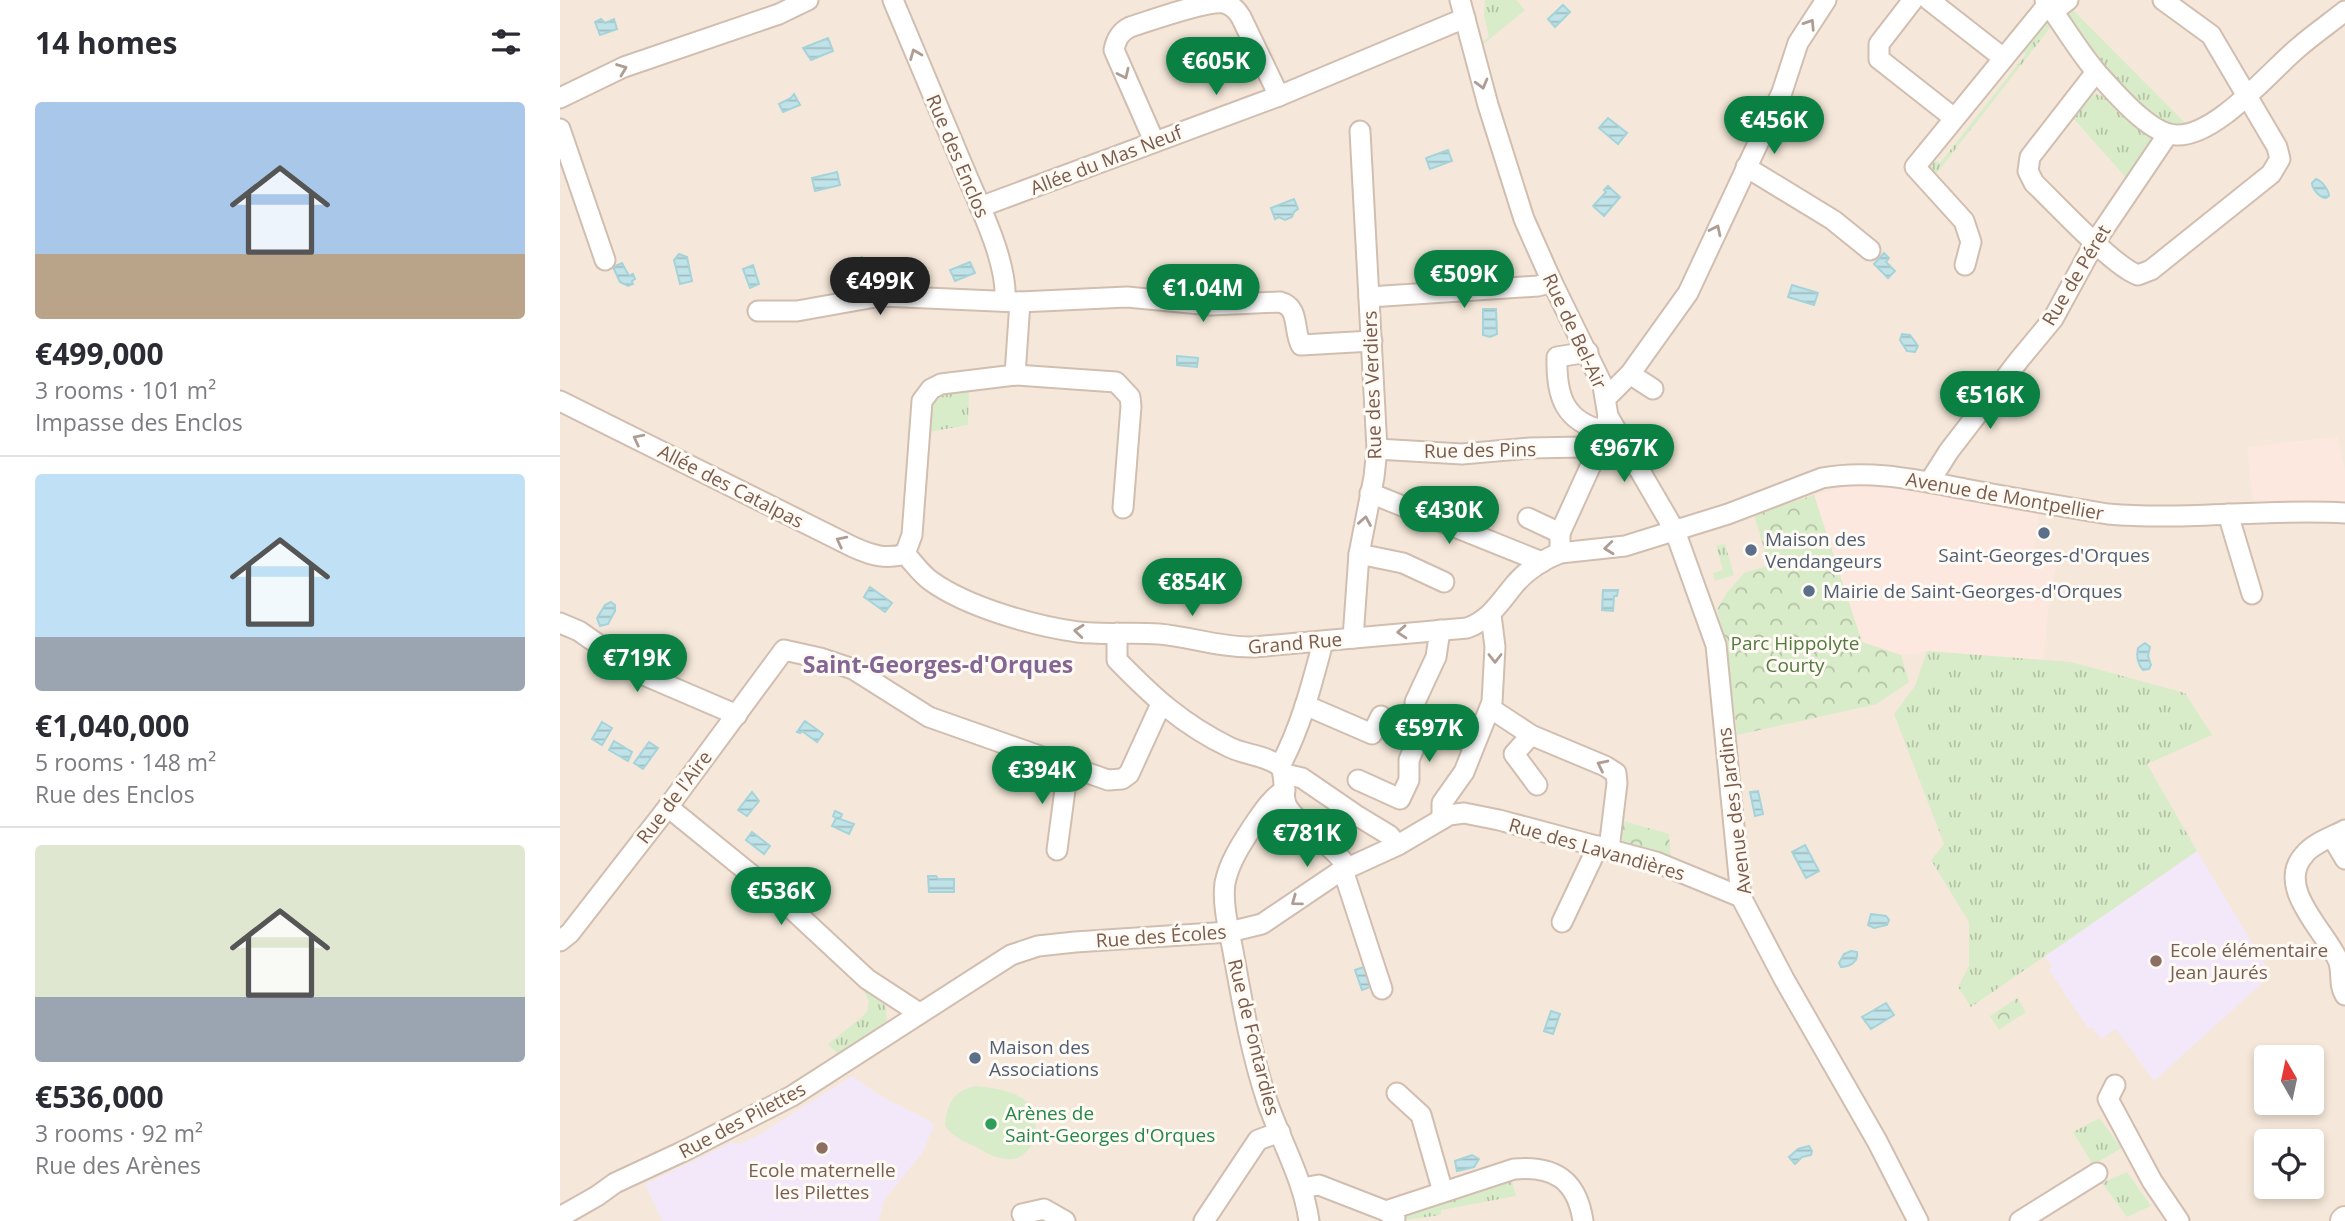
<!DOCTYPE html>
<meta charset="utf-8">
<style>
body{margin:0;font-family:"Open Sans",sans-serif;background:#f2f2f3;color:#2b2b33;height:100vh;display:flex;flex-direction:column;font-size:26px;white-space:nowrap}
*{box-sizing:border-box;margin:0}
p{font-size:23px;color:#7c7c81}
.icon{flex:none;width:38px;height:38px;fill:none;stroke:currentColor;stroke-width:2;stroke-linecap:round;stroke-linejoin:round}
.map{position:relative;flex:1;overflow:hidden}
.drawer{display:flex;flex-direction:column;background:#fff;width:560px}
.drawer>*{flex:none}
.needle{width:46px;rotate:351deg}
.buttons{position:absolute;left:1694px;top:1045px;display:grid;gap:14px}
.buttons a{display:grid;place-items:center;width:70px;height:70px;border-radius:7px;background:#fff;box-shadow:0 4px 10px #0003;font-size:35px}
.price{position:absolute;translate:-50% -60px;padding:0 16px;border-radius:24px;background:#0b8043;color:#fff;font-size:23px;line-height:46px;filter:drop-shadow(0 2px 4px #0008)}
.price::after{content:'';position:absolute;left:50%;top:42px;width:21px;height:16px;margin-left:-10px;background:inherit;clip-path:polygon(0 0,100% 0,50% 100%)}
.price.current{background:#222;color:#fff}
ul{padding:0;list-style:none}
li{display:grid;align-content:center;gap:14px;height:371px;padding:0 35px}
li+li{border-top:2px solid #e1e1e2}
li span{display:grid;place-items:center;height:217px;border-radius:7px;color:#555}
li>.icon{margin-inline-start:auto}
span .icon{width:126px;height:126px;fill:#fffc;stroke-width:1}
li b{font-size:30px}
h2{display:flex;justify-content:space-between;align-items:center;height:84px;padding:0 35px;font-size:30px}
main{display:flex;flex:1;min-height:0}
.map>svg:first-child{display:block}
.residential{fill:#f5e8da;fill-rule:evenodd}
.commercial{fill:#fde8e0}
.education{fill:#f3e8fa}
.grass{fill:url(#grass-tufts)}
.park{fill:url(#park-crowns)}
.pitch{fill:#d8ecc9}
.water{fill:url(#water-rules);stroke:#a5d3da;stroke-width:2}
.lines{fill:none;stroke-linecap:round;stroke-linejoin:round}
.street-casing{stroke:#d1beb0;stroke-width:23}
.secondary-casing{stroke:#d6c0b0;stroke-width:30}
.street{stroke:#fff;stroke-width:19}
.secondary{stroke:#fff;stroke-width:26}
.oneway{stroke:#af9d94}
.service-dot{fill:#5c6f8a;stroke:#fffaf3;stroke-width:2.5}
.education-dot{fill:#8d6e63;stroke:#fffaf3;stroke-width:2.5}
.leisure-dot{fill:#2e9e5b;stroke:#fffaf3;stroke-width:2.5}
.labels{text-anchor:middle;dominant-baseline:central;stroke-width:6;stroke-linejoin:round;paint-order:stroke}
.street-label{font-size:19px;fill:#7a5c4d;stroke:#fffaf3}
.service-label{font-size:19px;fill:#4e5e75;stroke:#fffaf3;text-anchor:start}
.park-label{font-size:19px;fill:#537a41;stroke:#fffaf3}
.education-label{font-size:19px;fill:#785e54;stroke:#fffaf3;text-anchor:start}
.leisure-label{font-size:19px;fill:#27864d;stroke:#fffaf3;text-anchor:start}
.quarter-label{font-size:23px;font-weight:bold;fill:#846695;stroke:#fffaf3}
</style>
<main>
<section class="drawer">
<h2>14 homes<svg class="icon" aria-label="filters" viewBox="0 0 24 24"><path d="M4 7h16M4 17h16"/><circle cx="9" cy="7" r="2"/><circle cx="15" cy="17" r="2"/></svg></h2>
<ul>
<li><span style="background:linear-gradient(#a9c7e8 70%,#b9a48a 0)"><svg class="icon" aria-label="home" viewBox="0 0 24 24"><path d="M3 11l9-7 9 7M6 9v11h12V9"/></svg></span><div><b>€499,000</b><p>3 rooms · 101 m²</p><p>Impasse des Enclos</p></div></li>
<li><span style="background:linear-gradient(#bfe0f5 75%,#9aa5b1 0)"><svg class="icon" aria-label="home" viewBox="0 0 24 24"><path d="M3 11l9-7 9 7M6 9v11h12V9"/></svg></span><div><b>€1,040,000</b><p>5 rooms · 148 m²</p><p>Rue des Enclos</p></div></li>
<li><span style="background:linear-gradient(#dfe7d0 70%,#9aa5b1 0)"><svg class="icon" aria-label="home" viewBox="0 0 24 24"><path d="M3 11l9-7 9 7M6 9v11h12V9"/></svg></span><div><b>€536,000</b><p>3 rooms · 92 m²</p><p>Rue des Arènes</p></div></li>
</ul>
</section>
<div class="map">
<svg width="1785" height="1221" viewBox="0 0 1785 1221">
<defs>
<pattern id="grass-tufts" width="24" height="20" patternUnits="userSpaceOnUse" patternTransform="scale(1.75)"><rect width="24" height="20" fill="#d8ecc9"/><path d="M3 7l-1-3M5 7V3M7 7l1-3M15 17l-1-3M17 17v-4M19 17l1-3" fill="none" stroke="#b4c2a5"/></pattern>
<pattern id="park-crowns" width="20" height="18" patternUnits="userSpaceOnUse" patternTransform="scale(1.75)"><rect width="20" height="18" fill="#d8ecc9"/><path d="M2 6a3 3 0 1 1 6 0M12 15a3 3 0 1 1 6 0" fill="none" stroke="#b4c2a5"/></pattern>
<pattern id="water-rules" width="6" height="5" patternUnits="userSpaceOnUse" patternTransform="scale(1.75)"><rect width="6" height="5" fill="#bfe3e8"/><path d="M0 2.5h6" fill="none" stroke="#a0bbbe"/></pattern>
</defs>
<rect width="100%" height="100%" fill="#fdf6ec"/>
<path class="residential" d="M0 0H1785V1221H0ZM1706 1057H1752V1102H1706ZM1706 1141H1752V1186H1706Z"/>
<g class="commercial">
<polygon points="1777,437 1785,470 1785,504 1697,505 1693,498 1687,447"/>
<polygon points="1299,483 1479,511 1474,554 1497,563 1489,604 1483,660 1367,651 1341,655 1302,642 1254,495"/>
</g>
<g class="education">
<polygon points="1637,851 1711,975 1594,1081 1556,1029 1541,1039 1533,1028 1528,1028 1489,970 1493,967 1485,956"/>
<polygon points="292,1076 324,1098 368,1120 374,1125 363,1152 324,1200 319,1221 102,1221 85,1184 173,1142 180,1144 197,1136"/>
</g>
<g class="grass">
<polygon points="925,0 956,0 965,10 920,47 920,43 929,37 924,15"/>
<path d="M1513 10 1626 124C1618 125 1611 126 1604 123 1569 108 1529 48 1508 16Z"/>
<polygon points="1483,18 1490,28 1373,178 1368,169 1370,159 1380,163 1466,54 1458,47"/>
<path d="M1536 94C1547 94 1578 130 1593 139L1569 181 1513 118 1529 97Z"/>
<path d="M409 390 408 425 369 432C371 397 375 395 409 390Z"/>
<polygon points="1165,544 1174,575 1155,581 1153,573 1163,570 1156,546"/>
<polygon points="1367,651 1511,662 1625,693 1652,735 1587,764 1637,851 1411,1007 1398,987 1409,966 1409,922 1371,860 1384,844 1334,714 1355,686"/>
<polygon points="302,984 326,1007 327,1021 279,1055 268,1044 302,1017 307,1011 309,1001 301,986"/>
<polygon points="1539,1118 1562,1148 1533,1165 1513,1132"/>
<polygon points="1567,1172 1591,1206 1567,1217 1542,1183"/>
<polygon points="951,1179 956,1196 881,1210 881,1215 846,1220 845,1217 850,1213"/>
</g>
<g class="park">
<polygon points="1254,495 1302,642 1341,655 1349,682 1317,704 1177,735 1166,642 1157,610 1166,594 1184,573 1209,565 1194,515"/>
<polygon points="1060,820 1109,834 1111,861 1065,845 1059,835"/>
<polygon points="1457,998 1466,1012 1439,1030 1430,1016"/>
</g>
<path class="pitch" d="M415 1086C431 1088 448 1089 462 1098 485 1114 478 1161 447 1159 436 1159 425 1152 416 1147 404 1141 394 1138 385 1126 387 1105 392 1091 415 1086Z"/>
<g class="water">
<polygon points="1003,5 1010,12 995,27 988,19"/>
<polygon points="41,19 45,23 54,19 57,29 40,35 35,22"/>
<polygon points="268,38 273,51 251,60 243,48"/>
<polygon points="234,94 240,105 223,112 219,104 231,98"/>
<polygon points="1048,118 1067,133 1058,144 1039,128"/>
<polygon points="888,150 892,161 870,169 866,158"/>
<polygon points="277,172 280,185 255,191 252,178"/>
<path d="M1756 179C1762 181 1769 190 1769 196L1766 198C1760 198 1752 189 1752 183Z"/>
<polygon points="1048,186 1060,197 1044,216 1033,206 1046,192 1044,190"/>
<polygon points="734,199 738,209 734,212 732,217 725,220 719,217 715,219 711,208"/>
<polygon points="1324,253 1329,258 1326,262 1335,271 1328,278 1314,264"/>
<polygon points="119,254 127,257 132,281 120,284 114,260"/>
<polygon points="302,257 311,280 299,284 290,262"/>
<polygon points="410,262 415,273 395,281 390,270"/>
<polygon points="62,263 69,276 73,274 75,279 72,281 73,284 68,286 60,282 53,267"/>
<polygon points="193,265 199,284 190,288 183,269"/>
<polygon points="1232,285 1258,293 1254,305 1228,297"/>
<polygon points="923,309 936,309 937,334 930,337 923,335"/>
<polygon points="1342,334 1350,335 1358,346 1355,352 1347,351 1340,340"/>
<polygon points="617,356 638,358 637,367 617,365"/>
<polygon points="310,587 332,603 325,612 304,597"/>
<polygon points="1043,590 1058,590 1057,596 1054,596 1053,611 1042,610"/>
<polygon points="51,602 55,605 55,611 48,624 40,626 37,618 45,605"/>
<path d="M1585 643 1590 647 1588 656 1591 665 1589 669 1583 670C1577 663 1576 656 1578 648Z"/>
<polygon points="245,721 263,734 257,742 242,731 240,733 237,732"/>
<polygon points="42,722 52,728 42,745 32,739"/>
<polygon points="54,741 72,752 68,761 49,750"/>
<polygon points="89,742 98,748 83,769 74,763"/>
<polygon points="1198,791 1203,814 1195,816 1190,792"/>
<polygon points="192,792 199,801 187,816 178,810"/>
<polygon points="275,811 282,814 280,819 294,824 289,834 272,826 276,818 273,816"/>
<polygon points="192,832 210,846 204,854 186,840"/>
<polygon points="1245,845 1259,871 1246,878 1232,852"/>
<polygon points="368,876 376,876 378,879 394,879 394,892 369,892"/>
<polygon points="1311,914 1326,916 1329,920 1327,925 1314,928 1308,925"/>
<path d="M1291 951 1297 952C1299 962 1289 967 1281 967L1279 963 1284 954Z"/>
<polygon points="807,966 813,986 802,990 795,970"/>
<polygon points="1326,1003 1334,1015 1311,1029 1302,1017"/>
<polygon points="991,1011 1000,1014 993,1034 984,1031"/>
<polygon points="1249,1146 1252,1151 1251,1155 1242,1157 1235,1164 1229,1157 1238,1149"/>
<polygon points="912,1155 919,1159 914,1167 897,1171 895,1161"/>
</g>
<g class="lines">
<defs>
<g id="street">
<path d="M333 0C356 56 380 112 404 169 419 205 448 262 445 301"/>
<polyline points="900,0 928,105 964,219 992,282 1043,386 1048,416 1115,531 1156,645 1181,897 1224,979 1317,1141 1358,1221"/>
<polyline points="1353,0 1319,44 1319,59 1394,118"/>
<polyline points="1369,0 1442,57"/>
<path d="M1485 0C1503 24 1518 51 1538 74 1555 92 1589 134 1616 135 1656 137 1709 72 1739 47 1754 34 1770 23 1785 11"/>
<polyline points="1494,11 1508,0"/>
<path d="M1536 72 1470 157 1468 171 1474 183C1495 203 1554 267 1578 275L1591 270 1711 174 1720 159 1717 147 1651 35 1603 0"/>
<polyline points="0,98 64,67 219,14 248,0"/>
<polyline points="0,129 45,260"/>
<path d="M594 141 554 50C556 39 560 32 570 27 589 21 647 0 664 3 672 5 677 10 681 17L719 96"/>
<polyline points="1186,167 1273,220 1310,250"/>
<polyline points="420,207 719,96 905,18"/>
<polyline points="1405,265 1411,242 1404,221 1355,167 1488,4"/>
<polyline points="809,297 978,286 992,282"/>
<path d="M198 311H237L321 296 460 302 567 297 651 305 720 302C740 307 733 330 741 345L812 341"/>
<path d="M1028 352 997 357C996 396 1004 422 1045 431"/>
<polyline points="1070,374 1093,389"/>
<polyline points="455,375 460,302"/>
<polyline points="1047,397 1070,374 1128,293 1222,92 1238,43 1266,0"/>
<path d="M0 401 293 547C311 555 326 560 345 554"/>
<polyline points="817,449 902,454 970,448 1023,447 1036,440 1045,431 1048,416"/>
<polyline points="1370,481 1389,451 1459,360 1493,319 1535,242 1608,134"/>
<polyline points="810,493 982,562"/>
<polyline points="1668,514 1692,594"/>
<polyline points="968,518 1000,533"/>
<polyline points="1000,553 1000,533 1031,465 1036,440"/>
<path d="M345 554C353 562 361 574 371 581 407 607 474 626 518 632 544 635 572 632 599 634 631 637 662 648 694 647L907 628C930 620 940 602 955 584 966 571 984 559 1000 553L1065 546 1168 514 1262 478C1311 469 1357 480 1405 489 1453 498 1500 506 1548 514 1627 521 1706 508 1785 513"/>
<polyline points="345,554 352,535 362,401 371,389 381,384 455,375 556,382 570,397 571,406 563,508"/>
<polyline points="799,554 843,563 884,582"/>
<polyline points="0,623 19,631 79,673 177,715"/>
<path d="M557 633V660C593 697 622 724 669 747 685 755 705 755 720 766"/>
<polyline points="793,638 799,554 814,477 817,449 800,131"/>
<path d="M763 642C752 684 741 727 720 766 728 780 720 795 728 808 744 832 776 846 787 868"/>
<polyline points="855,702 876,657 880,630"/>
<polyline points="745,705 812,734 821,716"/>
<polyline points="930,708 971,735 1045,766 1056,773 1057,783 1049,849"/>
<polyline points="971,735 954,754 977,785"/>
<polyline points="725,774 742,778 796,815 829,835 838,845"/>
<polyline points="798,780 840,799 849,780 849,760 859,736 867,737 876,731 914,743"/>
<path d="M725 790C711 798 702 813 693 826 682 843 669 862 665 883 662 904 669 930 673 951 682 1001 691 1053 707 1101 721 1142 743 1178 749 1221"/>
<polyline points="108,807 220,898 307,979 359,1013"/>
<polyline points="882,819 882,803 904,772 932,702 935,647 931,615"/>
<path d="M1785 830C1772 837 1753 843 1744 855 1715 887 1765 931 1778 960 1783 971 1778 984 1785 995"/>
<polyline points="1772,837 1785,859"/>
<polyline points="497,850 508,767"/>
<polyline points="783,870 822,989"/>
<polyline points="1002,922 1038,846"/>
<polyline points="0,941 10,933 108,807 224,650 260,658 293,669 369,717 548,780 562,779 569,774 601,704"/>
<polyline points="1555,1085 1548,1099 1592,1181 1619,1221"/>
<polyline points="837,1093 861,1115 883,1192"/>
<polyline points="742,1188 759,1185 826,1211 835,1218"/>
<path d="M826 1211 954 1169C994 1165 1017 1180 1023 1221"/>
<polyline points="462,1214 484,1209 505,1221"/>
<polyline points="0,1217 37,1196 55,1183 126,1150 232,1096 451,955 478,946 515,942 669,932 702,924 779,872 838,845 889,815 904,813 939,820 1096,862 1181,897"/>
<polyline points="644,1221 698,1140 720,1132"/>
<polyline points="1460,1221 1537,1173"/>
</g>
<polyline id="secondary" points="1784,1221 1785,1220"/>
</defs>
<use href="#street" class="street-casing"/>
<use href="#secondary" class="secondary-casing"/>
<use href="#street" class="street"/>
<use href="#secondary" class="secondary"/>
</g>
<defs><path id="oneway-chevron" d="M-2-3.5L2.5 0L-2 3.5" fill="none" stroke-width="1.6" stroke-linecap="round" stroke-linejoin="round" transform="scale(1.75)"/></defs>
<g class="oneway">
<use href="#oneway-chevron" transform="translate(1250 24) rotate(-57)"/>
<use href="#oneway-chevron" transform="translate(355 54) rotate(-112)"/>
<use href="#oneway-chevron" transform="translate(62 69) rotate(-21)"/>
<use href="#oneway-chevron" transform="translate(564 74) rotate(65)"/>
<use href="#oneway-chevron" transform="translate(922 84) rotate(75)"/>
<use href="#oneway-chevron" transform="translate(1156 230) rotate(-64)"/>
<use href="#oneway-chevron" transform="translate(78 439) rotate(-153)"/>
<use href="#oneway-chevron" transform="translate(805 521) rotate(-80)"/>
<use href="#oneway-chevron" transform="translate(281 541) rotate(-153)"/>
<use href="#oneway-chevron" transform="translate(1049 548) rotate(174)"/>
<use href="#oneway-chevron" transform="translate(519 631) rotate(-174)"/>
<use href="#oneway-chevron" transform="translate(842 632) rotate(176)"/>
<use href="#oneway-chevron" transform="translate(935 658) rotate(90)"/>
<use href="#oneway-chevron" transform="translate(1042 765) rotate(-154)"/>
<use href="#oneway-chevron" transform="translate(736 901) rotate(144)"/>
</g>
<g class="service-dot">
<circle cx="1484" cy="533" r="7"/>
<circle cx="1191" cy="550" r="7"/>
<circle cx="1249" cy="591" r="7"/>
<circle cx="415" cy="1058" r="7"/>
</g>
<g class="education-dot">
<circle cx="1596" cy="961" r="7"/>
<circle cx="262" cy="1148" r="7"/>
</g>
<circle class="leisure-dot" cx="431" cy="1124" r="7"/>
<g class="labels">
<g class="street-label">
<text transform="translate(398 156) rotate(67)">Rue des Enclos</text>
<text transform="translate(546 160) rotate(-21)">Allée du Mas Neuf</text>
<text transform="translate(1516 275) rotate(-59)">Rue de Péret</text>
<text transform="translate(1015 331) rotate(65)">Rue de Bel-Air</text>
<text transform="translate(812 385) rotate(-92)">Rue des Verdiers</text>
<text transform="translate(920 450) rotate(-1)">Rue des Pins</text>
<text transform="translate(171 486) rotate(27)">Allée des Catalpas</text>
<text transform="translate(1445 496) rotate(10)">Avenue de Montpellier</text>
<text transform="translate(735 643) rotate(-5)">Grand Rue</text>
<text transform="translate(114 797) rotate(-53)">Rue de l'Aire</text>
<text transform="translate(1174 811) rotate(-97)">Avenue des Jardins</text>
<text transform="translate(1037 849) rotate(16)">Rue des Lavandières</text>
<text transform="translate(601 936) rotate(-4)">Rue des Écoles</text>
<text transform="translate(694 1037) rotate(76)">Rue de Fontardies</text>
<text transform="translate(182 1120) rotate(-28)">Rue des Pilettes</text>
</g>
<g class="service-label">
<text x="1205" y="539">Maison des<tspan x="1205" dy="22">Vendangeurs</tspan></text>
<text x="1484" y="555" text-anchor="middle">Saint-Georges-d'Orques</text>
<text x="1263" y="591">Mairie de Saint-Georges-d'Orques</text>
<text x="429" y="1047">Maison des<tspan x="429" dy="22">Associations</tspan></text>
</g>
<g class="park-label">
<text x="1235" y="643">Parc Hippolyte<tspan x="1235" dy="22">Courty</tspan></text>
</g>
<g class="education-label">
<text x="1610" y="950">Ecole élémentaire<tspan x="1610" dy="22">Jean Jaurés</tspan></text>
<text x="262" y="1170" text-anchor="middle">Ecole maternelle<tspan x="262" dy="22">les Pilettes</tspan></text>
</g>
<g class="leisure-label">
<text x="445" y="1113">Arènes de<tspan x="445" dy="22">Saint-Georges d'Orques</tspan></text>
</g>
<g class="quarter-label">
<text x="378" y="664">Saint-Georges-d'Orques</text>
</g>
</g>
</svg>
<div class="buttons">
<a><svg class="needle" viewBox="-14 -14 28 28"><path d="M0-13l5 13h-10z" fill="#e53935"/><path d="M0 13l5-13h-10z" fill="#7c7c81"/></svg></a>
<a><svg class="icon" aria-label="locate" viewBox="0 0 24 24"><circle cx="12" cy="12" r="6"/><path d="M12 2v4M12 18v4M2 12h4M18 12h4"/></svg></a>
</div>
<b class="price" style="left:656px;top:97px">€605K</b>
<b class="price" style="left:1214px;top:156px">€456K</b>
<b class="price" style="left:904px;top:310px">€509K</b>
<b class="price current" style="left:320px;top:317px">€499K</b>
<b class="price" style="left:643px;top:324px">€1.04M</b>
<b class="price" style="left:1430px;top:431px">€516K</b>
<b class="price" style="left:1064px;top:484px">€967K</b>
<b class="price" style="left:889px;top:546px">€430K</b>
<b class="price" style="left:632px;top:618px">€854K</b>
<b class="price" style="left:77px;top:694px">€719K</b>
<b class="price" style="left:869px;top:764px">€597K</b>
<b class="price" style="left:482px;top:806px">€394K</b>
<b class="price" style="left:747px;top:869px">€781K</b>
<b class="price" style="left:221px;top:927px">€536K</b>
</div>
</main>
